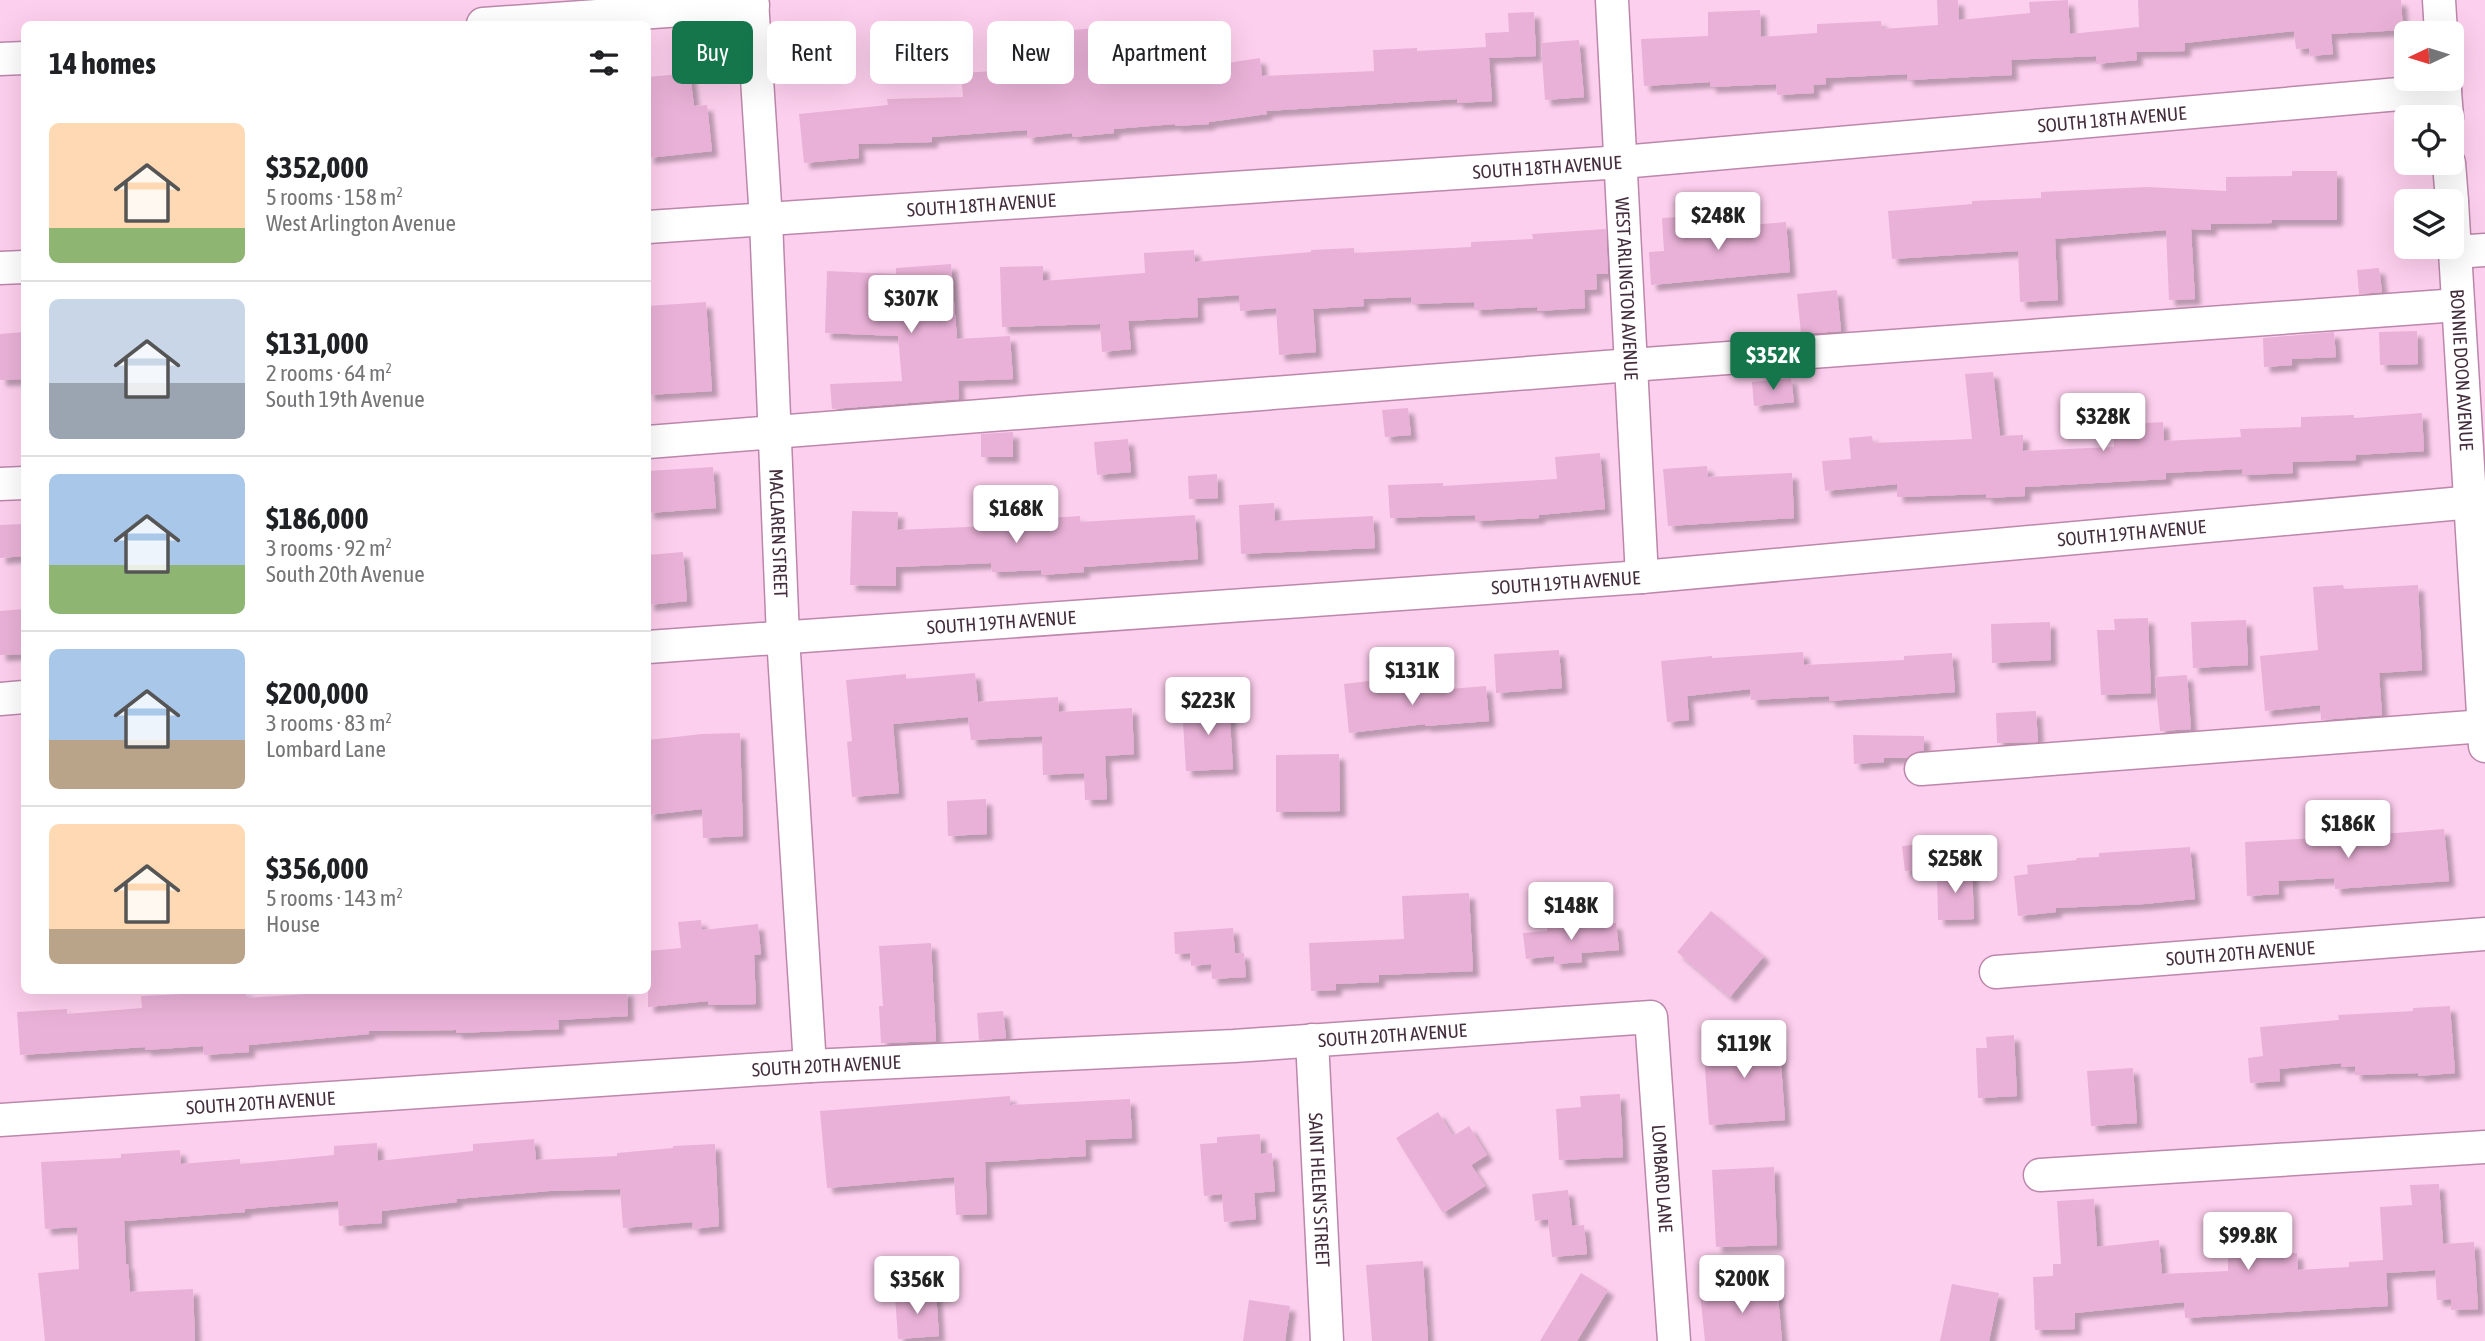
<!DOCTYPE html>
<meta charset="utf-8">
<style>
body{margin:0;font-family:"Asap Condensed",sans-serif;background:#f6f6f6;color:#202124;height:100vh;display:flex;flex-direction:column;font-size:26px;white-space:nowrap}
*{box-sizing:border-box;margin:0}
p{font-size:23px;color:#757577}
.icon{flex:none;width:38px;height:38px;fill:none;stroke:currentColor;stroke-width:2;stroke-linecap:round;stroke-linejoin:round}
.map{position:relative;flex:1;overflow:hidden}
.panel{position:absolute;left:21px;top:21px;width:630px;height:973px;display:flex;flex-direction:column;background:#fff;border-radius:10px;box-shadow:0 7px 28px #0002}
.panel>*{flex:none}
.guide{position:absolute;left:672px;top:21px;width:665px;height:63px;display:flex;gap:14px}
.needle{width:46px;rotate:266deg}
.tools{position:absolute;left:2394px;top:21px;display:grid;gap:14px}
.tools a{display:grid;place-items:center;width:70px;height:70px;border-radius:10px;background:#fff;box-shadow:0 7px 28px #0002;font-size:35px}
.price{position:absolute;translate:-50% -60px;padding:0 16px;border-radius:7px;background:#fff;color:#222;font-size:23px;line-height:46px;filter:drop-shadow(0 2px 4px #0008)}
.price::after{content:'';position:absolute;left:50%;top:42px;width:21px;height:16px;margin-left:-10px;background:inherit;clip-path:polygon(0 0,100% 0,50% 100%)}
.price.selected{background:#15754b;color:#fff}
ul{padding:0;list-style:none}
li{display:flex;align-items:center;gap:21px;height:175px;padding:0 28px}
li+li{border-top:2px solid #e0e0e0}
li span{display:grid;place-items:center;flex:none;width:196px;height:140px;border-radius:10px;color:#555}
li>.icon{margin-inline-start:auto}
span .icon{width:84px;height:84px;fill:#fffc;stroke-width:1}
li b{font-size:30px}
h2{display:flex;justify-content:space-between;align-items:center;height:84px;padding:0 28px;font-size:30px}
.chip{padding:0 24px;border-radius:10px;background:#fff;box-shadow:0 7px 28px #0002;font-size:24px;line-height:63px}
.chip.selected{background:#15754b;color:#fff}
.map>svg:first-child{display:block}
.building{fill:#e9b1d7;filter:url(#shadow)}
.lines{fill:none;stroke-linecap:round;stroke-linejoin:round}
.minor-casing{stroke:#bc87ab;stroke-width:35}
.minor{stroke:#fff;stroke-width:32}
.labels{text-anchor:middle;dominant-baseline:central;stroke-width:6;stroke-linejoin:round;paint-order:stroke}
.street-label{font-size:19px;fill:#442e3d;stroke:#fdcfee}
</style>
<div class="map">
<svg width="2485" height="1341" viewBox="0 0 2485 1341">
<defs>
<filter id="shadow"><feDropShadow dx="6" dy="6" stdDeviation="2" flood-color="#0004"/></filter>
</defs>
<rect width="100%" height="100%" fill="#fdcfee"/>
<g class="building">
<polygon points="1937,0 1958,0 1959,20 2030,13 2029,2 2068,0 2070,34 2139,27 2138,0 2401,0 2403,30 2331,34 2333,54 2310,56 2309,48 2296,49 2294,31 2185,43 2185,51 2136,52 2137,60 2096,64 2096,56 2011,60 2012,75 1907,80 1907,74 1826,78 1826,84 1813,85 1814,93 1777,95 1776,84 1710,87 1710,82 1644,86 1641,39 1708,36 1708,12 1760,10 1761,37 1817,33 1817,24 1881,21 1882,29 1938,25"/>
<polygon points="1534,12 1536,56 1489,58 1492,101 1457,103 1457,99 1266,111 1267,114 1209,122 1209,124 1175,126 1175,124 1114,129 1114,133 1073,137 1072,133 1027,138 1027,130 932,137 932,142 858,144 859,158 804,163 799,114 888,105 887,99 963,97 961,73 1011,70 1010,36 1105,27 1108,60 1150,56 1152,69 1200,67 1260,58 1262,76 1374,71 1373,50 1417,48 1417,51 1486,47 1485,33 1509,32 1508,13"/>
<polygon points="1579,40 1584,97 1545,100 1541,43"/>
<polygon points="690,73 694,106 707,105 712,151 648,158 648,77"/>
<polygon points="2292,171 2337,171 2337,220 2272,220 2272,223 2211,224 2211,230 2191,229 2195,299 2169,300 2166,230 2055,239 2058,300 2020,302 2018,251 1892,259 1888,211 1972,204 1972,201 2041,198 2041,192 2147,187 2226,191 2226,177 2292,176"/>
<polygon points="1697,216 1698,229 1786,222 1790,272 1651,285 1649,252 1664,251 1662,218"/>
<polygon points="1606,229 1608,274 1596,274 1597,289 1584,290 1585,308 1538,311 1537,307 1474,310 1474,302 1412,304 1411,297 1363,299 1364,306 1313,309 1316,352 1279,355 1276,308 1240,311 1239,295 1197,298 1198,317 1128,321 1131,349 1102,352 1100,324 1002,327 1000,267 1043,266 1043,281 1145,273 1144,253 1194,250 1195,262 1311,252 1311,250 1354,248 1354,253 1471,247 1471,242 1533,239 1532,234"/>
<polygon points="951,264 957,339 1010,336 1013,379 958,381 959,399 832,409 830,384 902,381 898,336 825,333 827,271 896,274 896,268"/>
<polygon points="2379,268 2382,292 2359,294 2357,270"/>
<polygon points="1837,290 1841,331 1801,334 1797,294"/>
<polygon points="706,302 712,391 648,395 648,306"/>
<polygon points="2417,331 2418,364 2380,365 2379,332"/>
<polygon points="24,332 24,379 0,380 0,334"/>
<polygon points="2334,332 2336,357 2292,359 2292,365 2264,367 2263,338"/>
<polygon points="1993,372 2000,436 2023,435 2023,451 2114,447 2113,425 2163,422 2164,441 2241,437 2240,429 2301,427 2301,417 2354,415 2354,418 2422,413 2424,451 2355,455 2356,460 2292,462 2293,473 2242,475 2242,469 2166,473 2166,479 2025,487 2025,496 1986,498 1986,494 1897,497 1897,484 1825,491 1822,461 1851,459 1849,438 1872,436 1873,443 1972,439 1965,374"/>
<polygon points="1791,378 1794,402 1754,406 1752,382"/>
<polygon points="1408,408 1411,435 1385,437 1382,410"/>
<polygon points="1013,432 1013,457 981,457 981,434"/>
<polygon points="1128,439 1131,472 1097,475 1094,442"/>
<polygon points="1600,453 1605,509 1539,515 1539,518 1475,521 1475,515 1390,518 1388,485 1443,483 1443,486 1557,479 1555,457"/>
<polygon points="1707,466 1708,477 1792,473 1794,518 1668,526 1663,469"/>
<polygon points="713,467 716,508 648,513 648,471"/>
<polygon points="1217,474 1218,498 1189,499 1188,476"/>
<polygon points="1274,503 1275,521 1373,516 1375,548 1241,554 1239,505"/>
<polygon points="852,511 898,512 897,530 990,526 1019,523 1019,520 1080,516 1080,522 1195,515 1198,559 1083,567 1084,572 1041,575 1041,570 992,572 991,563 896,567 896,586 850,585"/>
<polygon points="24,524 24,556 0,558 0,525"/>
<polygon points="683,552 687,601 648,605 648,555"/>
<polygon points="2343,585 2344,589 2418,585 2422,670 2379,673 2382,715 2321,720 2320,705 2265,711 2260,656 2318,650 2313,587"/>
<polygon points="24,609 24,654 0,655 0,611"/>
<polygon points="2148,618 2151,693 2101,695 2097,630 2115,630 2114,619"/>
<polygon points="2246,620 2248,665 2193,668 2191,622"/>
<polygon points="2050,622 2051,660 1992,663 1991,624"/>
<polygon points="1559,650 1562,688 1496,693 1494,654"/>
<polygon points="1803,652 1804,665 1904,660 1904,656 1952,653 1955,692 1829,701 1829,696 1751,700 1750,689 1687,696 1689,720 1667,722 1661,661 1712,656 1712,658"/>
<polygon points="975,673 978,702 1058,697 1059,712 1132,708 1134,754 1105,756 1107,799 1085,800 1084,773 1043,775 1042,736 971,740 968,717 893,724 899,793 852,797 847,742 852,741 846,680 906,674 906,679"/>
<polygon points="2187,675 2191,729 2160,731 2155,677"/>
<polygon points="1369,681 1370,689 1400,686 1401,693 1486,686 1489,721 1425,726 1425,724 1349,733 1344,684"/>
<polygon points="1229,704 1233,769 1186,771 1182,706"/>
<polygon points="2036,711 2038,742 1997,743 1996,713"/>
<polygon points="740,733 743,836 703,838 702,809 648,815 648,740 702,734"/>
<polygon points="1853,735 1924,736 1924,750 1911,754 1907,758 1884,758 1884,762 1854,764"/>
<polygon points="1339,754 1340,811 1276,812 1276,755"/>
<polygon points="986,799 987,834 948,836 947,801"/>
<polygon points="2444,829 2449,881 2335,889 2334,878 2278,881 2279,894 2247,896 2245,842 2332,837 2332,833 2383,830 2383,834"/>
<polygon points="1924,844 1927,869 1905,871 1902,846"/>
<polygon points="2190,847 2195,899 2144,904 2056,908 2056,912 2018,916 2014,876 2028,874 2027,865 2077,860 2076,858 2099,857 2099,853"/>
<polygon points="1972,870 1974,919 1938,920 1937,872"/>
<polygon points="1469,893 1473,971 1379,975 1379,982 1336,984 1336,990 1311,991 1309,943 1404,939 1402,896"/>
<polygon points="1711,911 1764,956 1730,997 1677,952"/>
<polygon points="701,920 702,930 758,924 761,954 754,955 756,1004 708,1005 708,1001 648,1007 648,951 681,948 678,922"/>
<polygon points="1616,923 1619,950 1581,953 1582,962 1555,964 1554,956 1526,959 1523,933 1547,931 1547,928"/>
<polygon points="1233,928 1235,953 1244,953 1246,977 1212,979 1211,964 1191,966 1190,953 1175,954 1174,932"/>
<polygon points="931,943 936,1041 881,1043 879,1006 883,1006 879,946"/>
<polygon points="322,990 627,990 628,1016 558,1020 559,1029 456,1033 456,1030 369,1031 369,1034 249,1045 249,1052 204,1055 203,1046 145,1050 145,1047 20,1055 17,1012 67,1009 67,1014 142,1008 141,996 246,991 246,998 322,993"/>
<polygon points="2450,1006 2455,1073 2418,1076 2418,1073 2355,1075 2355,1066 2341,1067 2341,1063 2279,1069 2280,1081 2250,1083 2248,1058 2263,1056 2260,1027 2339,1020 2338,1015 2413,1011 2413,1008"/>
<polygon points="1003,1011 1006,1038 979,1040 977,1013"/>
<polygon points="2014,1035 2017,1096 1978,1098 1976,1048 1987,1048 1986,1037"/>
<polygon points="1779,1036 1785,1120 1709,1125 1703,1041"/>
<polygon points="2133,1068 2137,1123 2091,1126 2087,1071"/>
<polygon points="1620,1094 1623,1157 1559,1160 1556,1109 1581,1107 1580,1096"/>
<polygon points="1010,1096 1010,1105 1130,1099 1132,1138 1085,1140 1086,1156 985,1162 987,1214 956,1215 954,1177 827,1188 820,1111"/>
<polygon points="1438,1112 1453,1136 1469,1126 1487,1155 1471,1165 1485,1186 1443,1213 1396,1138"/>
<polygon points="1260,1134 1261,1154 1272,1153 1275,1191 1254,1193 1256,1219 1224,1222 1222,1194 1204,1196 1200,1144 1217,1143 1217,1137"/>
<polygon points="534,1139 536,1160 617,1156 617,1153 673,1148 673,1146 715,1144 719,1226 693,1229 692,1222 623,1228 620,1189 549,1191 456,1199 457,1202 382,1211 382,1223 339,1226 338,1201 245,1209 245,1212 124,1221 126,1264 128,1264 130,1292 193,1289 195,1341 45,1341 38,1273 79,1269 77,1227 45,1229 41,1162 121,1158 121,1154 180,1150 181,1164 240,1159 240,1164 334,1155 334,1146 377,1143 378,1161 473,1151 473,1144"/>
<polygon points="1774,1167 1777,1245 1716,1247 1712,1170"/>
<polygon points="2439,1184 2443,1244 2474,1242 2478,1309 2451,1310 2451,1299 2437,1300 2435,1270 2386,1273 2388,1306 2185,1318 2184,1302 2075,1313 2075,1329 2035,1330 2033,1277 2053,1276 2053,1264 2061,1264 2057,1201 2094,1199 2097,1247 2159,1240 2162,1274 2228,1271 2228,1256 2297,1253 2298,1270 2349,1267 2349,1262 2383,1260 2380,1207 2412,1205 2410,1185"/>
<polygon points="1568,1190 1572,1226 1584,1225 1587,1254 1552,1257 1548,1219 1535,1221 1532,1194"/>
<polygon points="1423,1261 1428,1341 1372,1341 1366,1265"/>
<polygon points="1581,1273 1608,1290 1577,1341 1540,1341"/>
<polygon points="1952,1284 1999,1293 1989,1341 1940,1341"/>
<polygon points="1777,1286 1782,1341 1705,1341 1700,1293"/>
<polygon points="936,1293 939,1336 898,1339 895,1296"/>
<polygon points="1249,1300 1290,1306 1285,1341 1243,1341"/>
</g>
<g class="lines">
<defs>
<g id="minor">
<path id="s1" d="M752 0 766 220 783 637 810 1066"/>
<path id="s2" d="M1612 0 1642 577"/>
<polyline points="2439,0 2441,33"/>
<polyline points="483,24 753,5"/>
<polyline points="0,59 24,58"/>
<polyline points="2444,79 2447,117"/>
<polyline points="2449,163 2452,201"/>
<path id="s3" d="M2452 202 2485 746"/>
<path id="s4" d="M648 227 1622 162 2445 90"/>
<polyline points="2455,252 2485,250"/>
<polyline points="0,268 24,267"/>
<polyline points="648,442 1631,365 2458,305"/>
<polyline points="0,484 24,483"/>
<path id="s5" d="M648 647 1642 577 2485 501"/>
<polyline points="0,699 24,697"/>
<polyline points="1921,769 2484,726"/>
<path id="s6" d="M1996 972 2485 934"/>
<path id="s7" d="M1312 1040 1327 1341"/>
<path id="s8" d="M0 1120 810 1066 1234 1046 1651 1017 1674 1341"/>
<polyline points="2040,1175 2485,1147"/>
</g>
</defs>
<use href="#minor" class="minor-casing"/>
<use href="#minor" class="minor"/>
</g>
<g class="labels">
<g class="street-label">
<text stroke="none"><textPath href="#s4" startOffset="1468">SOUTH 18TH AVENUE</textPath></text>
<text stroke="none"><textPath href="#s4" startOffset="901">SOUTH 18TH AVENUE</textPath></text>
<text stroke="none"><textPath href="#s4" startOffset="334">SOUTH 18TH AVENUE</textPath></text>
<text stroke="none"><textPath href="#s2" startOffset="289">WEST ARLINGTON AVENUE</textPath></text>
<text stroke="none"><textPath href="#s3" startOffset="168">BONNIE DOON AVENUE</textPath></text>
<text stroke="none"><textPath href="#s5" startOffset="1488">SOUTH 19TH AVENUE</textPath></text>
<text stroke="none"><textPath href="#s1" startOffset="534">MACLAREN STREET</textPath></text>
<text stroke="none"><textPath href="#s5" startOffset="920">SOUTH 19TH AVENUE</textPath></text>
<text stroke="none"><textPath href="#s5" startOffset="354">SOUTH 19TH AVENUE</textPath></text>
<text stroke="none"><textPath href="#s6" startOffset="245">SOUTH 20TH AVENUE</textPath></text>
<text stroke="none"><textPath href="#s8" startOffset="1395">SOUTH 20TH AVENUE</textPath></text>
<text stroke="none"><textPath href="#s8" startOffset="828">SOUTH 20TH AVENUE</textPath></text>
<text stroke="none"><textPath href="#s8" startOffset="261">SOUTH 20TH AVENUE</textPath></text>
<text stroke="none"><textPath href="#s8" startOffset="1816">LOMBARD LANE</textPath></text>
<text stroke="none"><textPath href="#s7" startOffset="150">SAINT HELEN'S STREET</textPath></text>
</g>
</g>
</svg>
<div class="tools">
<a><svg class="needle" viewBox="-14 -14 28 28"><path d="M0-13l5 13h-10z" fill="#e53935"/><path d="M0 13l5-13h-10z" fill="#757577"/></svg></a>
<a><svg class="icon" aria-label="locate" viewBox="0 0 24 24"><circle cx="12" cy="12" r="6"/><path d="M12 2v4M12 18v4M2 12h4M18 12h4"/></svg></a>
<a><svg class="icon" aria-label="layers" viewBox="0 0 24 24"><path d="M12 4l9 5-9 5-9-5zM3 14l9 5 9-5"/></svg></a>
</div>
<b class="price" style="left:1718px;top:252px">$248K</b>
<b class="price" style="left:911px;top:335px">$307K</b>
<b class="price selected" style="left:1773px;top:392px">$352K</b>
<b class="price" style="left:2103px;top:453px">$328K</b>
<b class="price" style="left:1016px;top:545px">$168K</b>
<b class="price" style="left:1412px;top:707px">$131K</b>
<b class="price" style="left:1208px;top:737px">$223K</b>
<b class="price" style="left:2348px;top:860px">$186K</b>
<b class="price" style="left:1955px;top:895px">$258K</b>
<b class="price" style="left:1571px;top:942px">$148K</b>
<b class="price" style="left:1744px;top:1080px">$119K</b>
<b class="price" style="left:2248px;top:1272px">$99.8K</b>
<b class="price" style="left:1742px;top:1315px">$200K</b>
<b class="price" style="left:917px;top:1316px">$356K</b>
<div class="guide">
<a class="chip selected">Buy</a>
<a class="chip">Rent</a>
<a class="chip">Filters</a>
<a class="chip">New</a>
<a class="chip">Apartment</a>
</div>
<section class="panel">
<h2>14 homes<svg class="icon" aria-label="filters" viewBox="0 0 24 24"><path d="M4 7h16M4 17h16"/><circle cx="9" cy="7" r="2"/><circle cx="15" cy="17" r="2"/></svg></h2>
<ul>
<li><span style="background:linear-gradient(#ffd9b3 75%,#8fb573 0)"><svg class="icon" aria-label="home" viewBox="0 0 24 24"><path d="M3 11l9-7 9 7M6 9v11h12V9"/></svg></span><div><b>$352,000</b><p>5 rooms · 158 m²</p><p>West Arlington Avenue</p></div></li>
<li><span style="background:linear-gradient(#c9d6e8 60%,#9aa5b1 0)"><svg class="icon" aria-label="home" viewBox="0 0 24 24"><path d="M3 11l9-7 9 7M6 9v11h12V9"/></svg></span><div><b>$131,000</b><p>2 rooms · 64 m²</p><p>South 19th Avenue</p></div></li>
<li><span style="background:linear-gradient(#a9c7e8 65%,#8fb573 0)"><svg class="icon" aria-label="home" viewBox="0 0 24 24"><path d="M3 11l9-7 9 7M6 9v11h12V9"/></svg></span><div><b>$186,000</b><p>3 rooms · 92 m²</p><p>South 20th Avenue</p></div></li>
<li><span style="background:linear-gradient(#a9c7e8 65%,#b9a48a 0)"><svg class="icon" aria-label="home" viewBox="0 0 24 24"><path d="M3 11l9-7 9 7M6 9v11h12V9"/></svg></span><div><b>$200,000</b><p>3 rooms · 83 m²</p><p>Lombard Lane</p></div></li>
<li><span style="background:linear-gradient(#ffd9b3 75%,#b9a48a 0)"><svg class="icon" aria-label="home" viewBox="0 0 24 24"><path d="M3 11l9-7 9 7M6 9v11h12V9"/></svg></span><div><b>$356,000</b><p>5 rooms · 143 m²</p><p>House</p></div></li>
</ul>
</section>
</div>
